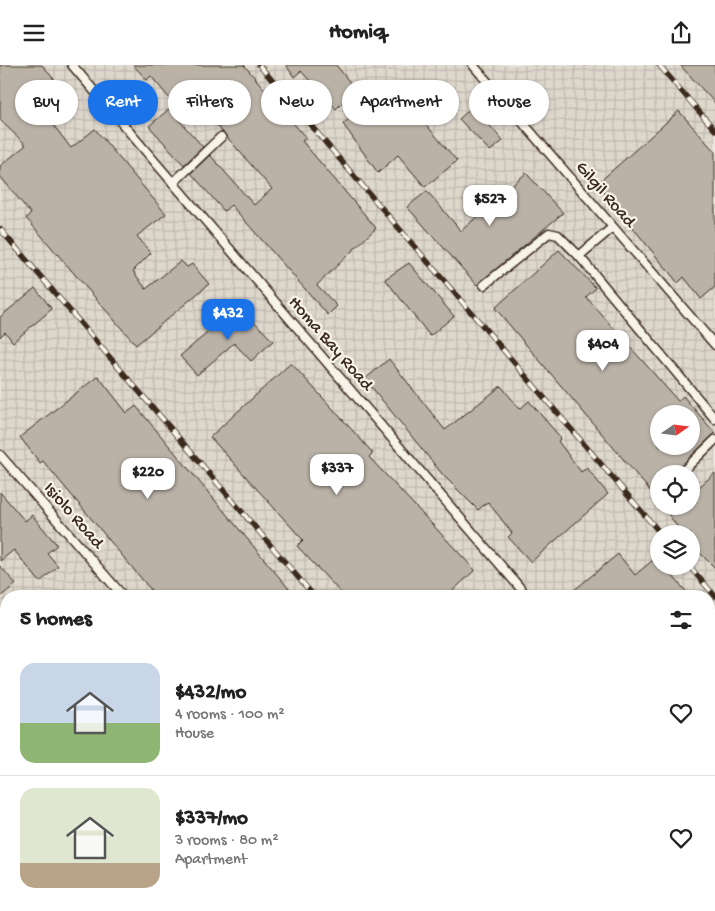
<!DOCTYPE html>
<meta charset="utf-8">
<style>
body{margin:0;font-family:"Gochi Hand",sans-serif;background:#f6f6f6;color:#222;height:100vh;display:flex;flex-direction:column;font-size:19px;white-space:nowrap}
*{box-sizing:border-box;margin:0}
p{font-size:16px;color:#767676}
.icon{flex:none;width:28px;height:28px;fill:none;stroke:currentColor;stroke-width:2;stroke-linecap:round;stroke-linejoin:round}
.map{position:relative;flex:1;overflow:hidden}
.drawer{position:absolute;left:0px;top:525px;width:715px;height:321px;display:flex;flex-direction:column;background:#fff;border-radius:20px 20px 0 0;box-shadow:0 1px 4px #0004}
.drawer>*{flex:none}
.hud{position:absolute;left:15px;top:15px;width:685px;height:45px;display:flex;gap:10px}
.needle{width:32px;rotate:76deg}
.fabs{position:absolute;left:650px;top:340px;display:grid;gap:10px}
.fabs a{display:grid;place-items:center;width:50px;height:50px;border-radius:50%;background:#fff;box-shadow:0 1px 4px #0004;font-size:25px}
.price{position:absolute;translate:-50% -42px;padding:0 11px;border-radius:10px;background:#fff;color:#222;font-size:16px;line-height:32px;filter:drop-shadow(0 1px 2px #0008)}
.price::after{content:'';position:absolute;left:50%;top:30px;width:15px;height:11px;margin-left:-8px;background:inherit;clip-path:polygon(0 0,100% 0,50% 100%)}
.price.active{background:#1a73e8;color:#fff}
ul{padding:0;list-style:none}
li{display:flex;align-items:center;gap:15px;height:125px;padding:0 20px}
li+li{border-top:1px solid #e0e0e0}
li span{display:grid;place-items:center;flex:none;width:140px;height:100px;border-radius:15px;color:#555}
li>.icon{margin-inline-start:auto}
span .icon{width:60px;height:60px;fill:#fffc;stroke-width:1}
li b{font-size:21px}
h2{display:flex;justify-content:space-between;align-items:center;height:60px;padding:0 20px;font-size:21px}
.tag{padding:0 18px;border-radius:22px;background:#fff;box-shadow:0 1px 4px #0004;font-size:18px;line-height:45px}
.tag.active{background:#1a73e8;color:#fff}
header{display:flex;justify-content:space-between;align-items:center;height:65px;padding:0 20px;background:#fff;font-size:22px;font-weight:800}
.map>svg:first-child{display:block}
.industrial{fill:url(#industrial-grid);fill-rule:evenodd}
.building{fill:#bab2a7;stroke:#3b2a1e;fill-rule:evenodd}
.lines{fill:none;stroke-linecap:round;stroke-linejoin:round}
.service-casing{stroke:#3b2a1e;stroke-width:11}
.service{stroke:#f7f3e8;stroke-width:8}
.rail-casing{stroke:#3b2a1e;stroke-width:5.5}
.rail{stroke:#f7f3e8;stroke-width:4;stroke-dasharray:11;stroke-linecap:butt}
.labels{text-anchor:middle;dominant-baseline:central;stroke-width:4.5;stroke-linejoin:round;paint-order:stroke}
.street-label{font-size:18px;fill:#3b2a1e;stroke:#f7f3e8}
</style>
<header><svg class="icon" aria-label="menu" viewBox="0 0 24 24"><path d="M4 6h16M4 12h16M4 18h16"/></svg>Homiq<svg class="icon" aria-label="share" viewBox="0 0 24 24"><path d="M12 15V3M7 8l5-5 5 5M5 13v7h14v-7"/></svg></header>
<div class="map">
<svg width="715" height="846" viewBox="0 0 715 846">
<defs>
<pattern id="industrial-grid" width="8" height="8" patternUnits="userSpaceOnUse" patternTransform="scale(1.25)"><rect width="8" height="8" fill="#ddd7cc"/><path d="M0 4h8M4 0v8" fill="none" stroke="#bfb9af"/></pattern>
</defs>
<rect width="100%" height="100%" fill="#ece7dc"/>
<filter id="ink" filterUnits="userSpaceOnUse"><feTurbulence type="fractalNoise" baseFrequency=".02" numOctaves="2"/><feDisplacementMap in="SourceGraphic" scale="10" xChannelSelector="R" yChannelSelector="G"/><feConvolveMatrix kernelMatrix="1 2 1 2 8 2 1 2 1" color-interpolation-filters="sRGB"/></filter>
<g filter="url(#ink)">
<path class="industrial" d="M0 0H715V846H0ZM659 349H691V381H659ZM659 409H691V441H659ZM659 469H691V501H659ZM6 531H709V840H6Z"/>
<g class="building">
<polygon points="0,0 42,0 74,38 51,57 71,83 95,64 166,149 137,171 151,188 133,206 146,224 181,196 187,202 192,199 209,219 136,280 26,153 31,149 0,111 0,101 26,80 0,55"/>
<polygon points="133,0 244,0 306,73 302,76 376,163 317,220 337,241 328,250 231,140 224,146 191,108 210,90 254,140 272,124 188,27 174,39 151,11 147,15"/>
<polygon points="286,0 336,0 356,25 336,44 301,6 294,12"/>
<polygon points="680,0 715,0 715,38"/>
<polygon points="388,21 423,56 457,96 425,122 398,90 378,108 343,59"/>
<polygon points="473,41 503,76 490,86 459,54"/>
<polygon points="169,44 203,82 184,100 149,61"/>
<polygon points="679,46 715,87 715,222 701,234 684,212 678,218 597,119"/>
<polygon points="526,108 563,148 477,220 407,142 427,126 461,166"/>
<path d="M559 185 596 223 586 232 678 336 683 331 715 368 673 409H659V422L652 428 495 243ZM659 349H691V381H659Z"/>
<polygon points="409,198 454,251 430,271 385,214"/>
<polygon points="35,223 52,244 13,277 5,267 0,272 0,252"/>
<polygon points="239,241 273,276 251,296 234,278 197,310 180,291"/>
<polygon points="389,294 445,365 501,321 520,344 529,336 561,373 558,376 581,407 587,403 608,429 531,497 508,472 512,468 488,437 478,445 443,410 365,314"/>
<polygon points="291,298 373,388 369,392 475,505 447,531 344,531 297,481 303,475 210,372"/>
<polygon points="98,311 127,348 136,341 295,531 156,531 43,396 40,398 20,372"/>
<polygon points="715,408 715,503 691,479 691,469 683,469 668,449 677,441 691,441 691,429"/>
<polygon points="0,427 25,456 32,450 57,480 47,488 58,501 40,517 14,485 0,496"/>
<polygon points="618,489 635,510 659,490 659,501 664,501 690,531 567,531"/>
<polygon points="0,501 16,519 0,532"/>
</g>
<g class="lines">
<defs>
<g id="service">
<polyline points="72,0 527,531"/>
<polyline points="473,0 715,280"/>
<polyline points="173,118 221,72"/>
<polyline points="613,162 579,191 715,354"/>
<polyline points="484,220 549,168 558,170 579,191"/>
<polyline points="0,390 123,531"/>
<polyline points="680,409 715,375"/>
</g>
</defs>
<use href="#service" class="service-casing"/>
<use href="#service" class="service"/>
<defs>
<g id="rail">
<polyline points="259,0 661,469"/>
<polyline points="659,0 715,65"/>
<polyline points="0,164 314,531"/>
<polyline points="689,501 715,531"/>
<polyline points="709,794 715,791"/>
<polyline points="577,846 592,840"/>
</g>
</defs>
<use href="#rail" class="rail-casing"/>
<use href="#rail" class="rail"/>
</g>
</g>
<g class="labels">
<g class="street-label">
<text transform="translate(605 130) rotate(49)">Gilgil Road</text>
<text transform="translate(330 279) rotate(49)">Homa Bay Road</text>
<text transform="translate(73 451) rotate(49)">Isiolo Road</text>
</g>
</g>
</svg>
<div class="fabs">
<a><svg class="needle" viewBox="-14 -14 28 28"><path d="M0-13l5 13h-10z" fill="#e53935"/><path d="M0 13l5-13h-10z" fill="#767676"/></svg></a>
<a><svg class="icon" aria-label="locate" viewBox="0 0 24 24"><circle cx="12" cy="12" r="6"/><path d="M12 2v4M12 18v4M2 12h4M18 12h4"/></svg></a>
<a><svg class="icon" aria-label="layers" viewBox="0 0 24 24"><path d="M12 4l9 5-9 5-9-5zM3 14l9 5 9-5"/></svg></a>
</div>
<b class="price" style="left:490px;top:162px">$527</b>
<b class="price active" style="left:228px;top:276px">$432</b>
<b class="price" style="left:603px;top:307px">$404</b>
<b class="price" style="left:337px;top:431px">$337</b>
<b class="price" style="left:148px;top:435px">$220</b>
<div class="hud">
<a class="tag">Buy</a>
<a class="tag active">Rent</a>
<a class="tag">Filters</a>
<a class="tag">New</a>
<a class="tag">Apartment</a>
<a class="tag">House</a>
</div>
<section class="drawer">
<h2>5 homes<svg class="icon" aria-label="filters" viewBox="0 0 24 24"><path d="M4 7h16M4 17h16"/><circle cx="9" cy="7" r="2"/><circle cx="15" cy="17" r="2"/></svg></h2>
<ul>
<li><span style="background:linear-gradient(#c9d6e8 60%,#8fb573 0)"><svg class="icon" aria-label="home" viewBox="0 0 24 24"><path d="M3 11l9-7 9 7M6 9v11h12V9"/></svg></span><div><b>$432/mo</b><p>4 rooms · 100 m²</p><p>House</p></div><svg class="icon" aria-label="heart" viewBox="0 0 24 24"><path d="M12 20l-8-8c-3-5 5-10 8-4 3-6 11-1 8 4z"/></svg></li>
<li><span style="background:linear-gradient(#dfe7d0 75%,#b9a48a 0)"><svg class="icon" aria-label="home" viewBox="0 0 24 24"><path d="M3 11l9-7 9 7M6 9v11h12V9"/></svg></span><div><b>$337/mo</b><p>3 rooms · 80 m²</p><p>Apartment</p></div><svg class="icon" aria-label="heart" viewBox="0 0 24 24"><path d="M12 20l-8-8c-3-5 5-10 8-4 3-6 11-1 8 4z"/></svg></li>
</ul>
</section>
</div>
